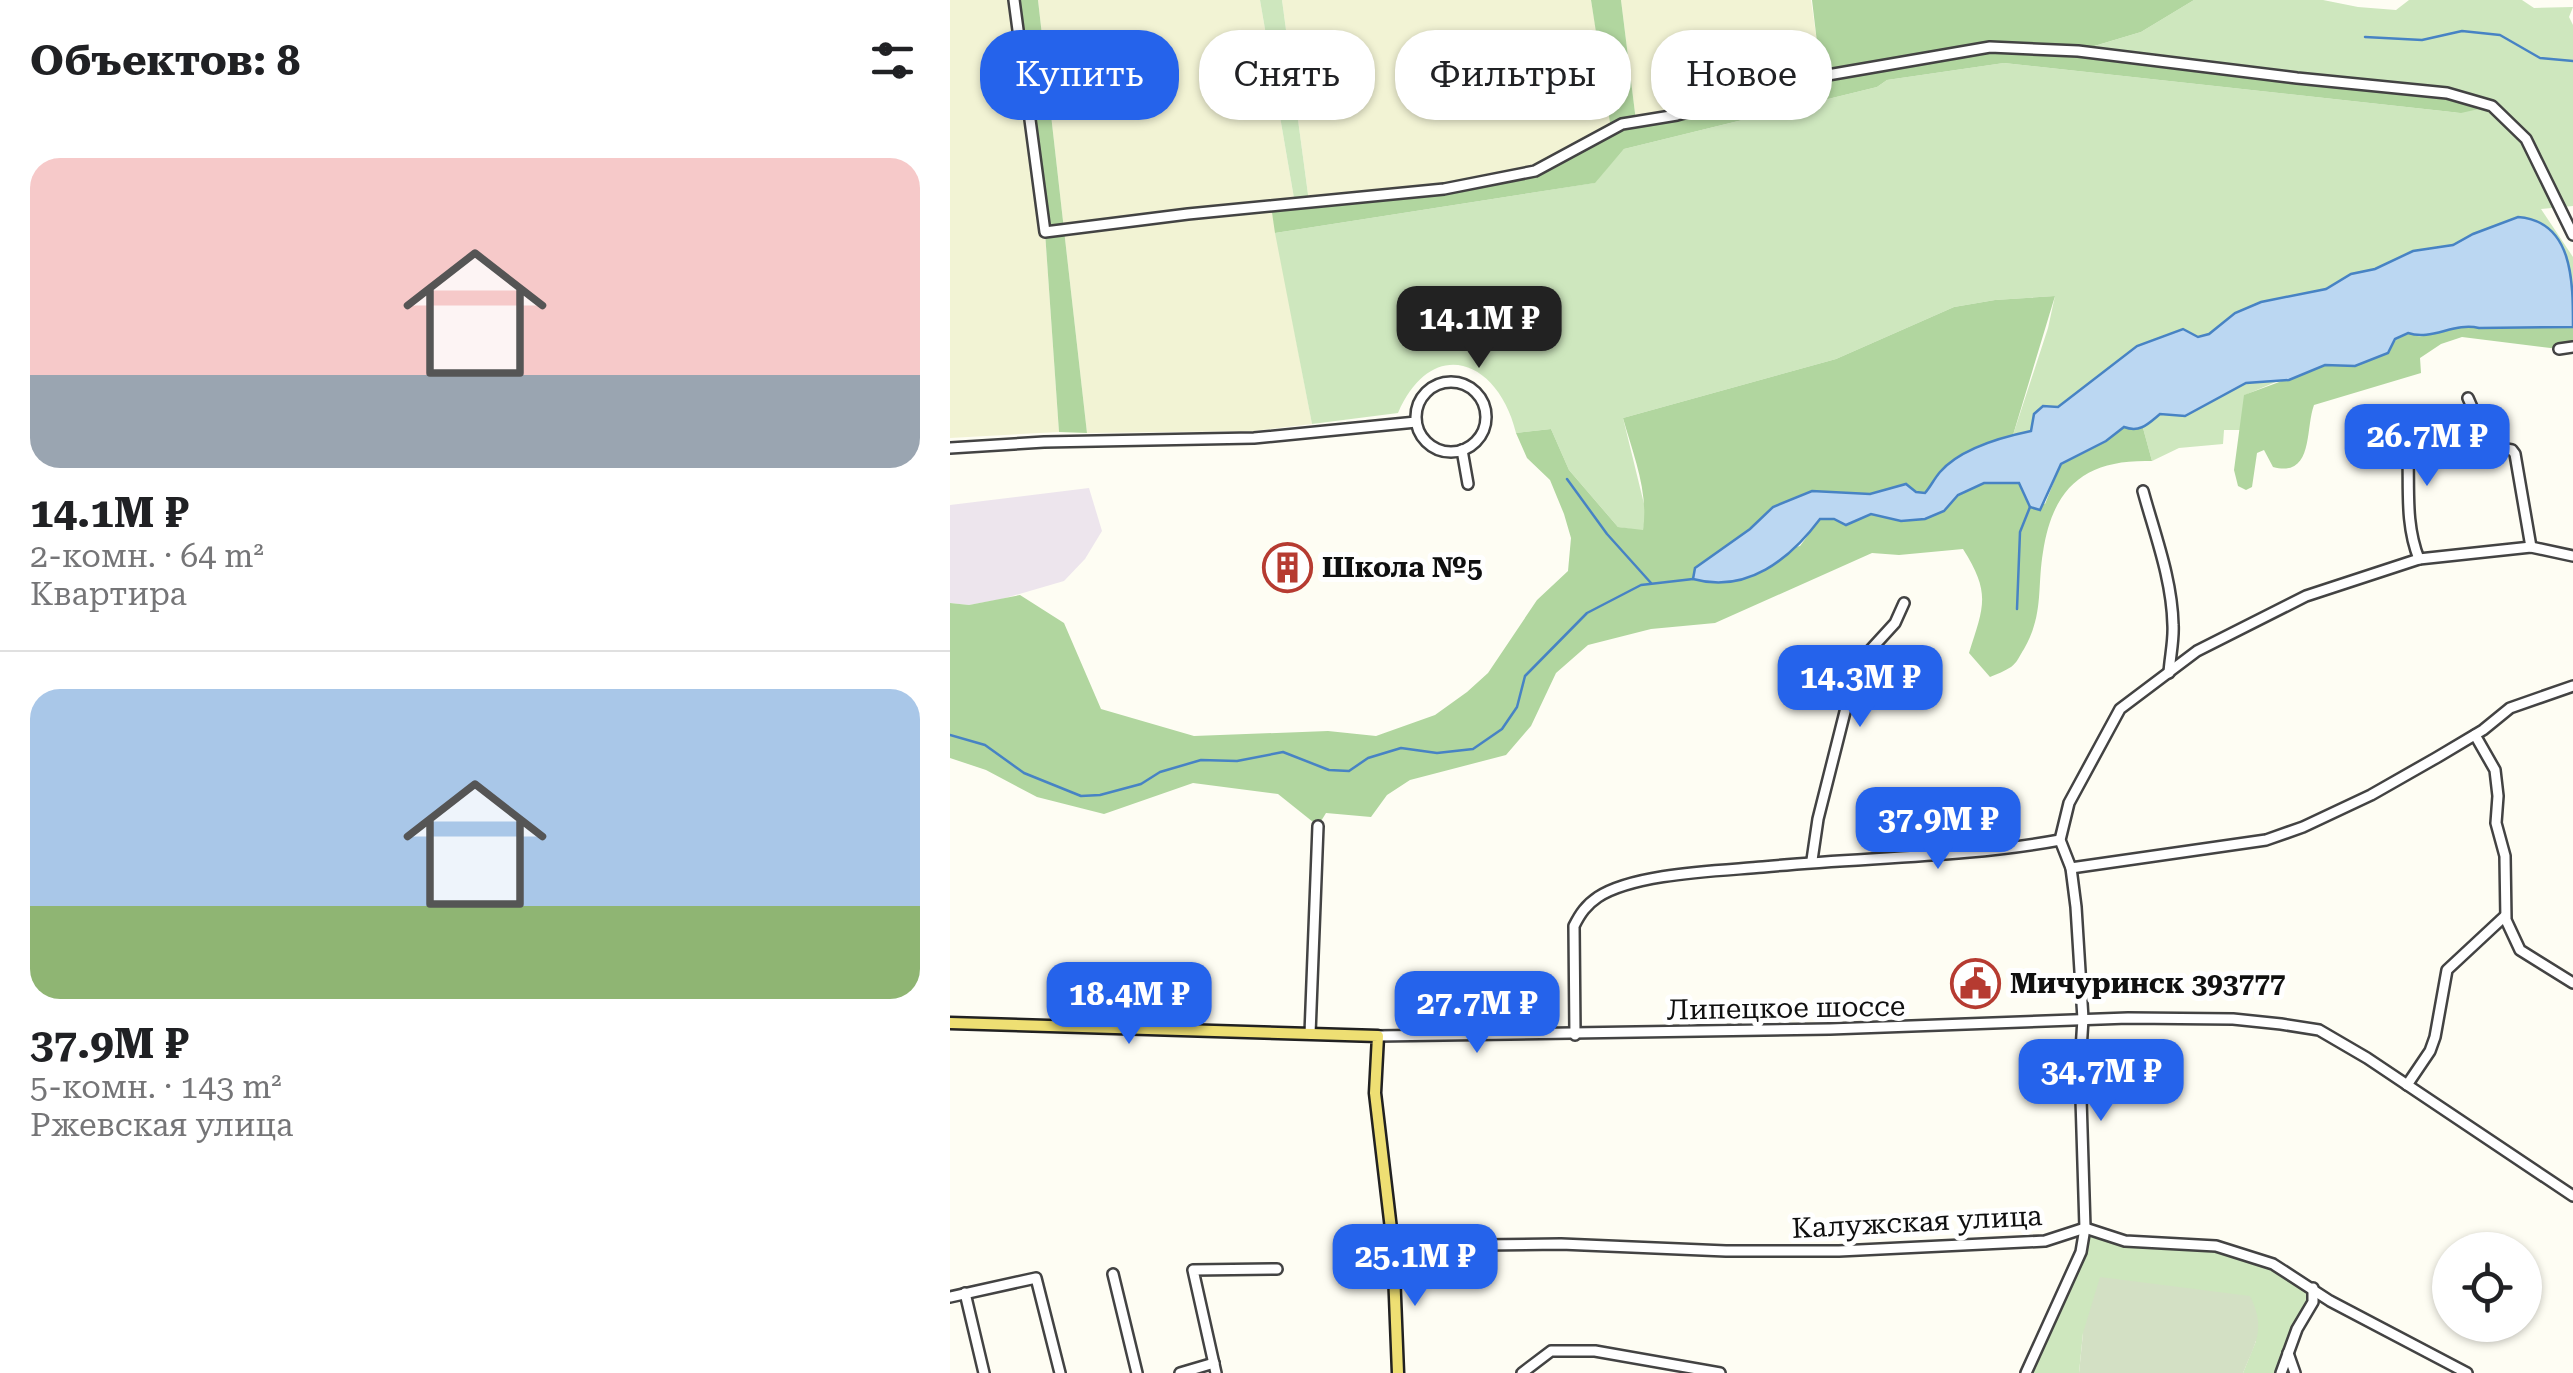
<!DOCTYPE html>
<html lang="ru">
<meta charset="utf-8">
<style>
body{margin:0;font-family:"Roboto Serif",serif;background:#f2f2f2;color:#202124;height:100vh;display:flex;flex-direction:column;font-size:38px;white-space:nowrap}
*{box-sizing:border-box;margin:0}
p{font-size:32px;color:#757577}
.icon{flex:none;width:55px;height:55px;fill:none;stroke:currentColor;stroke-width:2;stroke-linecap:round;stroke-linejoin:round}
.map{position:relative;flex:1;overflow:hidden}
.panel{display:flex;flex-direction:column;background:#fff;width:950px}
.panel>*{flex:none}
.banner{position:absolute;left:30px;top:30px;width:950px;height:90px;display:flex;gap:20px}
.controls{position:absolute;left:1482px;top:1232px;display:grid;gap:20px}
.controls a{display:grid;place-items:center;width:110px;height:110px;border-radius:50%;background:#fff;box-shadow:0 2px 8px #0004;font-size:50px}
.price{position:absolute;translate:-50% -85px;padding:0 22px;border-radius:20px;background:#2563eb;color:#fff;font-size:32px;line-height:65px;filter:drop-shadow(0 2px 5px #0008)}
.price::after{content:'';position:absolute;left:50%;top:60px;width:30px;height:22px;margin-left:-15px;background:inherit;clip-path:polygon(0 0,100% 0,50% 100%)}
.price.current{background:#222;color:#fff}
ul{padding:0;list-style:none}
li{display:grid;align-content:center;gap:20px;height:530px;padding:0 30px}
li+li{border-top:2px solid #e0e0e0}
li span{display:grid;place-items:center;height:310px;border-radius:30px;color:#555}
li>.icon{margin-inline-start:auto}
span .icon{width:180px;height:180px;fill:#fffc;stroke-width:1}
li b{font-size:42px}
h2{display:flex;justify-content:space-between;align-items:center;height:120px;padding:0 30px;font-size:42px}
.chip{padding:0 35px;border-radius:40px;background:#fff;box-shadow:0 2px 8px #0004;font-size:35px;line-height:90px}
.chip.current{background:#2563eb;color:#fff}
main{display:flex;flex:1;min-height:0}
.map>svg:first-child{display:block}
.industrial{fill:#ede5ed}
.farmland{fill:#f2f3d4}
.green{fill:#cee7be}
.forest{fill:#b1d69f}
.cemetery{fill:#d3e0c4}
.water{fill:#bbd7f2;stroke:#4783c4;stroke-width:2.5}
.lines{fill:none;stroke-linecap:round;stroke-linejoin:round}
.stream{stroke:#4783c4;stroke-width:2.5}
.minor-casing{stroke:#434343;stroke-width:14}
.major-casing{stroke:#212121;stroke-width:15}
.minor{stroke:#fff;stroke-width:9}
.major{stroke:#eedf73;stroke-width:10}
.labels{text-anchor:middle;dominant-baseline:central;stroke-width:10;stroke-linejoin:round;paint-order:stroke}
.poi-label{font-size:28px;font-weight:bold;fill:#101010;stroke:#fff;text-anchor:start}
.street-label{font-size:28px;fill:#101010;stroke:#fff}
</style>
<main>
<section class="panel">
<h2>Объектов: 8<svg class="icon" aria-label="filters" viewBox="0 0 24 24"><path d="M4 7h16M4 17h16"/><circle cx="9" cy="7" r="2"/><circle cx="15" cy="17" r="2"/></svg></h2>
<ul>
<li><span style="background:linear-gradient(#f6c9c9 70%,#9aa5b1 0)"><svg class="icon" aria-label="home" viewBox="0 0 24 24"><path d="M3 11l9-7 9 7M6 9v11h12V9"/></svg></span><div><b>14.1M ₽</b><p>2-комн. · 64 m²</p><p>Квартира</p></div></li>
<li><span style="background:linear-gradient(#a9c7e8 70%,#8fb573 0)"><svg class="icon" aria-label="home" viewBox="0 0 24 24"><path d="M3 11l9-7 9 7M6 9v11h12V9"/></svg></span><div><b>37.9M ₽</b><p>5-комн. · 143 m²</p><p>Ржевская улица</p></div></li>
</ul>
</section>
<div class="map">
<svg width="1623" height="1373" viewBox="0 0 1623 1373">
<rect width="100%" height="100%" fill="#fefdf3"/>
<polygon class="industrial" points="139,488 152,531 135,559 114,581 52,599 19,605 0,603 0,505"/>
<g class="farmland">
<polygon points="0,0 64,0 95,232 109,432 0,438"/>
<polygon points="88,0 310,0 345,204 321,207 362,424 303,431 137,433"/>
<polygon points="332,0 641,0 662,129 585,171 494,189 359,202"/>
<polygon points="671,0 861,0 872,76 686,121"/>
</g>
<g class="green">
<polygon points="310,0 332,0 359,202 345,204"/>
<path d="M1244 0H1373L1408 7 1446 10 1459 0H1572L1584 8 1623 7 1619 17 1623 25V206L1591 209 1623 257V327L1544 326 1328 381 1295 395 1291 430H1274L1273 444 1229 448 1202 461 1193 428 1063 435 1098 328 1105 296 1045 300 1004 307 886 359 673 418 696 512 693 531 668 527 619 470 601 429 566 433C548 359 482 335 448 413L362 424 325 233 644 183 674 149 927 87 937 80 1054 63 1511 113 1128 51 1191 32Z"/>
<polygon points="1135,1228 1176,1241 1266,1246 1323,1264 1363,1288 1363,1302 1331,1373 1293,1373 1306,1341 1133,1333 1129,1373 1076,1373 1131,1252"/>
</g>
<g class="forest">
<polygon points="64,0 88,0 137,433 109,432 95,232"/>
<polygon points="641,0 671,0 686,121 871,76 862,0 1244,0 1191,32 1131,50 1497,93 1542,106 1511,113 1054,63 937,80 927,87 674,149 645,183 325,233 321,206 494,189 585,171 661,129"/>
<path d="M1105 296 1063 435 1010 456 991 471 975 493 966 492 956 485 920 494 862 491 823 507 800 529 745 568 850 546 870 519H884L896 525 920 514 951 521 994 511 1008 495 1034 483H1069L1095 504 1111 464 1156 441 1174 426 1182 430 1193 428 1202 461C1136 459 1103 486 1093 552 1087 588 1094 614 1074 649 1070 655 1067 663 1061 667 1055 671 1047 674 1040 677L1019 653C1034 606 1041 593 1013 549L949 555 922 553 765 623 701 629 638 645 606 673 581 726 556 755 460 780 437 795 421 817 376 813 368 826 328 794 243 783 154 814 87 797 36 770 0 758V603L19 605 70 595 114 623 151 709 244 736 378 731 426 736 485 715 517 692 538 673 587 600 618 571 621 538 614 514 600 480 577 458 566 433 601 429 619 470 668 527 693 530C699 492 683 454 673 418L886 359 1004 307 1045 300Z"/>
<path d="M1515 325 1529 328 1623 327V347L1609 349 1512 337 1491 344 1470 358 1471 373 1364 405C1355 429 1364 478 1323 467L1314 450 1307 453 1302 487 1296 490 1288 486 1284 470 1294 395 1375 365 1405 366 1458 333 1470 337Z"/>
</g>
<path class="cemetery" d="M1150 1277 1300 1296C1316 1328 1306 1342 1293 1373H1129L1133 1333Z"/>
<path class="water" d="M1568 217C1623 221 1623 281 1623 327L1529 328C1504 322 1482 341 1458 333L1445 339 1438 353 1405 366 1375 365 1339 380 1296 383 1235 416 1210 414C1198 424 1190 433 1174 427L1156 441 1111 464 1090 510 1080 507 1069 483H1034L1008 495 994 511 975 519 951 521 921 514 896 525 884 519H870C840 559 797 594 743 579L745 568 800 529 823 507 862 491 920 494 956 484 966 492 975 493C981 486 984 479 990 472 1010 449 1052 437 1081 431L1084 414 1093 406 1108 407 1187 346 1233 329 1248 337 1259 334 1285 313 1311 302 1376 289 1401 274 1425 269 1463 251 1503 245 1523 234Z"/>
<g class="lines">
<g class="stream">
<polyline points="1415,37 1472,40 1512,31 1550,35 1590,58 1623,61"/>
<polyline points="617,479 657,534 701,583"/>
<polyline points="1067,609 1070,532 1080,507"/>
<polyline points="0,735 35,745 74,773 131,796 150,795 191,784 210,772 251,760 287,761 333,752 379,770 399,771 418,758 451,748 487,753 523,749 552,729 567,707 575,676 637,613 691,585 743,579"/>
</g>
<defs>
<g id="minor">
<polyline points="64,0 95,232 238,214 494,189 585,171 672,124 727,115 872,76 1040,47 1128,51 1347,78 1497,93 1542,106 1576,139 1623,235"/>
<polyline points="1609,349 1623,347"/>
<circle cx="501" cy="417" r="35"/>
<polyline points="1518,398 1539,446 1562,450 1565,454 1581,547"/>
<path d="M1456 428C1462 472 1452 517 1469 559"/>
<polyline points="0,448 94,442 304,438 466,422"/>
<polyline points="512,450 518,484"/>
<path d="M1193 491C1205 535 1222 579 1223 625 1224 640 1220 657 1219 673"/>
<polyline points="1525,735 1545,770 1548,796 1546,823 1555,856 1556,920 1570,950 1623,983"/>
<polyline points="862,860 868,819 901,688 913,658 945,623 954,603"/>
<polyline points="1121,868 1316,840 1353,827 1421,795 1486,758 1533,730 1560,708 1623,686"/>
<polyline points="360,1034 368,826"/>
<path d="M625 1035 624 926C630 914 636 905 648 897 685 873 769 871 813 867 911 857 1012 858 1110 840"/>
<polyline points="428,1036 880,1029 1178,1018 1283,1019 1331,1024 1369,1030 1417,1058 1623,1196"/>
<polyline points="1457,1085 1480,1051 1485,1037 1497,970 1555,916"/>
<polyline points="443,1246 611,1244 776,1251 889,1251 1095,1241 1135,1228 1175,1241 1266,1246 1323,1264 1380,1301 1517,1373"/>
<polyline points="163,1274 187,1373"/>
<polyline points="15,1293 34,1373"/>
<polyline points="0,1297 86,1278 110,1373"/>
<polyline points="1338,1353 1345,1373"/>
<polyline points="230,1373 264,1363"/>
<polyline points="266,1373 243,1270 327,1269"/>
<polyline points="572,1373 601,1351 645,1351 770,1373"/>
<polyline points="1076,1373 1131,1252 1135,1228 1130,1066 1133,1019 1126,907 1121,868 1110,840 1119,803 1170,709 1247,651 1356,596 1469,559 1581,547 1623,556"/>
<polyline points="1331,1373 1347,1329 1363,1302 1363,1288"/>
</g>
<polyline id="major" points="0,1023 428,1036 425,1093 443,1246 448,1373"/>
</defs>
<use href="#minor" class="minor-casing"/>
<use href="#major" class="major-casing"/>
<use href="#minor" class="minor"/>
<use href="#major" class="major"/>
</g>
<defs>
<symbol id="building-ring" viewBox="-11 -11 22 22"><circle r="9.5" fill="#fff" stroke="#b63b31" stroke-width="1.5"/><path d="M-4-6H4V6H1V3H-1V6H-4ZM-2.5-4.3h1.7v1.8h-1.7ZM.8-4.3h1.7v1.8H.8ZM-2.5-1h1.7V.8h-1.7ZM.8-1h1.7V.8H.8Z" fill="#b63b31"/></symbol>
<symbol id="civic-ring" viewBox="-11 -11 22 22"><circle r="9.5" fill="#fff" stroke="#b63b31" stroke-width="1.5"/><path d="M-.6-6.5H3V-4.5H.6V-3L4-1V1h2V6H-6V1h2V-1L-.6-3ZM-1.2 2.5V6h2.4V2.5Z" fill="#b63b31"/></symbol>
</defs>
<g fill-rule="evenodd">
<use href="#building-ring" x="310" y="540" width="55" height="55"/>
<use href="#civic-ring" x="998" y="956" width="55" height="55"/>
</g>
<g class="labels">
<g class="poi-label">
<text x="372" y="567">Школа №5</text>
<text x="1060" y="983">Мичуринск 393777</text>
</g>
<g class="street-label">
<text transform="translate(836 1008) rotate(-1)">Липецкое шоссе</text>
<text transform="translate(967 1222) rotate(-3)">Калужская улица</text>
</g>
</g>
</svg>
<div class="controls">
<a><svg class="icon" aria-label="locate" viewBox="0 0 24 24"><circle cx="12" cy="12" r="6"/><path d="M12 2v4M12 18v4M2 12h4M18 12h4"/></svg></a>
</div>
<b class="price current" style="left:529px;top:371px">14.1M ₽</b>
<b class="price" style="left:1477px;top:489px">26.7M ₽</b>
<b class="price" style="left:910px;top:730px">14.3M ₽</b>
<b class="price" style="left:988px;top:872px">37.9M ₽</b>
<b class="price" style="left:179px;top:1047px">18.4M ₽</b>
<b class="price" style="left:527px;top:1056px">27.7M ₽</b>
<b class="price" style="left:1151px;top:1124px">34.7M ₽</b>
<b class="price" style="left:465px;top:1309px">25.1M ₽</b>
<div class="banner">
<a class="chip current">Купить</a>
<a class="chip">Снять</a>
<a class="chip">Фильтры</a>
<a class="chip">Новое</a>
</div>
</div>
</main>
